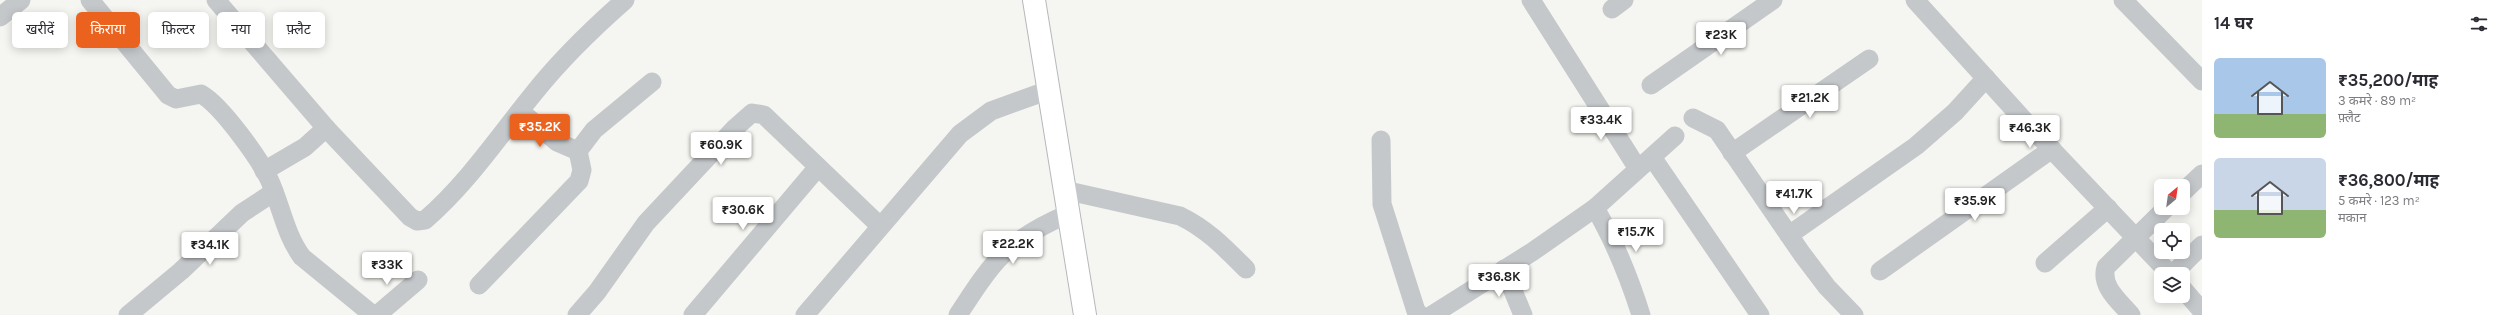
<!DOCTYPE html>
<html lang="hi">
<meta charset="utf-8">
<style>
body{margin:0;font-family:Karla,"Noto Sans Devanagari",sans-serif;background:#f7f7f7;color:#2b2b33;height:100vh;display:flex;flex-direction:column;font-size:15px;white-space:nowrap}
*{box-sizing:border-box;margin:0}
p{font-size:13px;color:#7c7c81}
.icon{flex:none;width:22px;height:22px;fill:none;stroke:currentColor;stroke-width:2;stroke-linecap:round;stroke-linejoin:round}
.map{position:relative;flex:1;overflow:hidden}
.details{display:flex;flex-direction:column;background:#fff;width:300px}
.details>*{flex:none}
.hud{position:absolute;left:12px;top:12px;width:380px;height:36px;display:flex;gap:8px}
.needle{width:26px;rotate:29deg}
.tools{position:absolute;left:2154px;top:179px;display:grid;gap:8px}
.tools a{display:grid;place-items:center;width:36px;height:36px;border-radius:6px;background:#fff;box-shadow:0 2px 10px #0003;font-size:20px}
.price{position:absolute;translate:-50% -34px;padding:0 9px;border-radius:4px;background:#fff;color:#222;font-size:13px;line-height:26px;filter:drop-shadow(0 1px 2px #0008)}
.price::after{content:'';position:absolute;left:50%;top:24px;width:12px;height:9px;margin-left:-6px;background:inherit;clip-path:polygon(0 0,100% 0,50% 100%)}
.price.on{background:#ea621d;color:#fff}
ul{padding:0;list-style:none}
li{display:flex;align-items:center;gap:12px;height:100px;padding:0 12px}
li span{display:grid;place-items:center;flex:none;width:112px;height:80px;border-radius:6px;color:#555}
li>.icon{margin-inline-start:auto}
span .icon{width:48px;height:48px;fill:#fffc;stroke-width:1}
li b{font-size:17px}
h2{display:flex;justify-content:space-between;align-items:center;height:48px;padding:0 12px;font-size:17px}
.tag{padding:0 14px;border-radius:6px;background:#fff;box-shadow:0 2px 10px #0003;font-size:14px;line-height:36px}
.tag.on{background:#ea621d;color:#fff}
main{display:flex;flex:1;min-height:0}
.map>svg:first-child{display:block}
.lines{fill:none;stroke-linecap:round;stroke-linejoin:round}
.major-casing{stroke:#b5b9bd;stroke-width:24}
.minor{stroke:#c5c8cb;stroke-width:19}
.major{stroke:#fff;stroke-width:22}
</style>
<main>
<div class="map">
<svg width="2202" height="315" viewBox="0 0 2202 315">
<rect width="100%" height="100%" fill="#f5f5f1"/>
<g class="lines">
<defs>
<polyline id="major" points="1034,0 1085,315"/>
</defs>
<use href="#major" class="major-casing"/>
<g class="minor">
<path d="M90 0 168 95 176 99 201 94C221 105 259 158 269 179 281 205 285 234 302 257L373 315"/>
<polyline points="216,0 326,128 305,147 264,171"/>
<polyline points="1531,0 1638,169"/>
<polyline points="1915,0 2021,117 2170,274"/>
<polyline points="2123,0 2202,81"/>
<polyline points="1612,9 1624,0"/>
<polyline points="0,17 21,0"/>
<polyline points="1651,85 1773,0"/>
<polyline points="520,111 557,142 578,151"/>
<polyline points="1693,118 1717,130 1802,254 1827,287 1854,315"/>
<path d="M326 128 410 217 417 221 425 220C467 184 499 136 534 93 561 59 592 29 625 0"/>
<polyline points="1381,140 1382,204 1416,311 1420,315"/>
<polyline points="1732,153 1869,59"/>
<polyline points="1652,157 1760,315"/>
<path d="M1064 190 1180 216C1207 229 1225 248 1246 269"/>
<polyline points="2183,192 2202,174"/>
<path d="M1595 208C1615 242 1629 277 1641 315"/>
<polyline points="1789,235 1916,146 1955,112 1986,78"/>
<polyline points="2045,263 2108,208"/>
<polyline points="1504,269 1523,315"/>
<polyline points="1880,271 2052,149"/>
<polyline points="2173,274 2202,245"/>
<polyline points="479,285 579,181 582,170 578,151 594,130 652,82"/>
<polyline points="2183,289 2202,311"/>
<polyline points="128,315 181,271 242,213 274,192"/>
<polyline points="377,315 418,280"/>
<polyline points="577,315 597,292 646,223 735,128 752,113 764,115 880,226"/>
<polyline points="693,315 818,167"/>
<polyline points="805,315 960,134 991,111 1049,90"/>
<path d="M958 315C993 261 1007 240 1068 214"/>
<polyline points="1432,315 1532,252 1595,208 1675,136"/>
<path d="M2131 315C2119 301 2100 286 2106 267L2166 208"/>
</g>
<use href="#major" class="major"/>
</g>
</svg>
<div class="tools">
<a><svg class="needle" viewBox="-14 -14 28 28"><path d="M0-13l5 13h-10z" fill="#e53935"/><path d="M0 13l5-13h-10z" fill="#7c7c81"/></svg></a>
<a><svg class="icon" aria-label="locate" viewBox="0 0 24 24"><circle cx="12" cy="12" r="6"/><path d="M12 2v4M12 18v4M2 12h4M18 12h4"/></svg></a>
<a><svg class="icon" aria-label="layers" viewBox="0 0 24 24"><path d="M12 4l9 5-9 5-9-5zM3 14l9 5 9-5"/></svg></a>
</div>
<b class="price" style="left:1721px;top:56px">₹23K</b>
<b class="price" style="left:1810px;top:119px">₹21.2K</b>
<b class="price" style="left:1601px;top:141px">₹33.4K</b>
<b class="price on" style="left:540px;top:148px">₹35.2K</b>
<b class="price" style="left:2030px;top:149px">₹46.3K</b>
<b class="price" style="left:721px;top:166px">₹60.9K</b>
<b class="price" style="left:1794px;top:215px">₹41.7K</b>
<b class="price" style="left:1975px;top:222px">₹35.9K</b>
<b class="price" style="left:743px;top:231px">₹30.6K</b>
<b class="price" style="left:1636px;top:253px">₹15.7K</b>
<b class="price" style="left:1013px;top:265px">₹22.2K</b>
<b class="price" style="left:210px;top:266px">₹34.1K</b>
<b class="price" style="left:387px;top:286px">₹33K</b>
<b class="price" style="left:1499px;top:298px">₹36.8K</b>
<div class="hud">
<a class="tag">खरीदें</a>
<a class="tag on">किराया</a>
<a class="tag">फ़िल्टर</a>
<a class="tag">नया</a>
<a class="tag">फ़्लैट</a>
</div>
</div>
<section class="details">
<h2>14 घर<svg class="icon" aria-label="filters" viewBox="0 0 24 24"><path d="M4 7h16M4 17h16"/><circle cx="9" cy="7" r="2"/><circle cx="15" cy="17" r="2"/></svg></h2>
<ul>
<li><span style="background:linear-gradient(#a9c7e8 70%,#8fb573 0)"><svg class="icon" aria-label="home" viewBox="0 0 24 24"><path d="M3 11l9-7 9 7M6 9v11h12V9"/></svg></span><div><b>₹35,200/माह</b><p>3 कमरे · 89 m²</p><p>फ़्लैट</p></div></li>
<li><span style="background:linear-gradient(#c9d6e8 65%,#8fb573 0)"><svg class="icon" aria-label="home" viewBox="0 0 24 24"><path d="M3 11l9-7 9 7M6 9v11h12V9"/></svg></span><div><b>₹36,800/माह</b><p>5 कमरे · 123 m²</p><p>मकान</p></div></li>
</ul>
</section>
</main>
